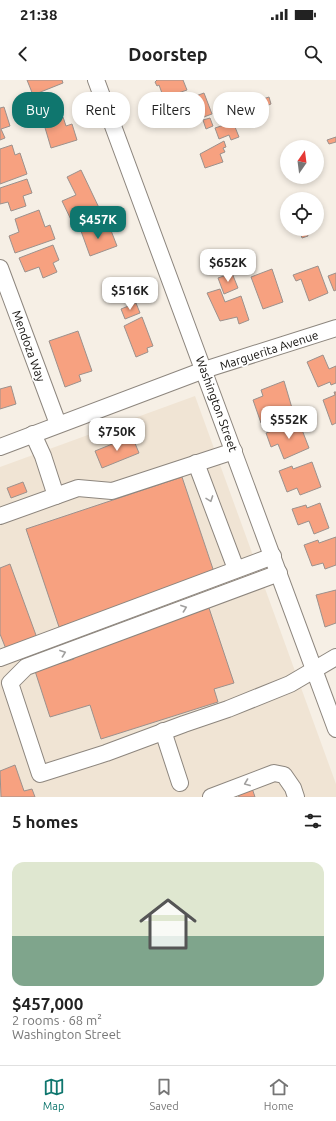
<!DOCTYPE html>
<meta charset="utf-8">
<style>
body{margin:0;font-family:Ubuntu,sans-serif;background:#f6f6f6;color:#222;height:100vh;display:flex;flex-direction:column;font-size:15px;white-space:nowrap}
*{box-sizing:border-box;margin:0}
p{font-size:13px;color:#767676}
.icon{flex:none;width:22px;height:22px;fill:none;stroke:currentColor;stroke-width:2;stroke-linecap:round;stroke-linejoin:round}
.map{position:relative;height:717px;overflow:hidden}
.sheet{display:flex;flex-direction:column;background:#fff;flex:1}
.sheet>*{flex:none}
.banner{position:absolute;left:12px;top:12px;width:312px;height:36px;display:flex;gap:8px}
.needle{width:26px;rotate:14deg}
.tools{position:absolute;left:280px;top:60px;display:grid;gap:8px}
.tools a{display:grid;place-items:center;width:44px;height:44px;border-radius:50%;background:#fff;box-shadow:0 2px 6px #0003;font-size:20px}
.price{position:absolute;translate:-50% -34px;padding:0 9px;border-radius:8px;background:#fff;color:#222;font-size:13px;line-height:26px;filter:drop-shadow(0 1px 2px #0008)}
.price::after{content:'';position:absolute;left:50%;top:24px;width:12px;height:9px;margin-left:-6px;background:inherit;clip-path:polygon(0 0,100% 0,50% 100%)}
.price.selected{background:#0f766e;color:#fff}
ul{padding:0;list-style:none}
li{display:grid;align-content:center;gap:8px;height:212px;padding:0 12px}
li+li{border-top:1px solid #e0e0e0}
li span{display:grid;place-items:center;height:124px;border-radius:12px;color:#555}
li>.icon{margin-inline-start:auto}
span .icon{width:72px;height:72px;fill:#fffc;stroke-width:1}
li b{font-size:17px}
h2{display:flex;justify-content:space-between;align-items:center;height:48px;padding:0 12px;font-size:17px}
.chip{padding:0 14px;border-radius:16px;background:#fff;box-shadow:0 2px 6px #0003;font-size:14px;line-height:36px}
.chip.selected{background:#0f766e;color:#fff}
.status{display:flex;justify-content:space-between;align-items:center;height:28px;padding:0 20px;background:#fff;direction:ltr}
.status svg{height:11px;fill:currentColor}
header{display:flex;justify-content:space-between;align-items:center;height:52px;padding:0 12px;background:#fff;font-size:18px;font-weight:600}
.menu{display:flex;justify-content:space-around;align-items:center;height:56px;border-top:1px solid #e0e0e0;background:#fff;font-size:11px;color:#767676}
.menu a{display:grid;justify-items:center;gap:2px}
.menu .selected{color:#0f766e}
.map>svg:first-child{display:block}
.built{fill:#f0e4d4}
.building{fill:#f7a180;stroke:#9c918c}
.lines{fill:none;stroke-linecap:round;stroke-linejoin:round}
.minor-casing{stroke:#8d867e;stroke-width:18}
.minor{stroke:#fff;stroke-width:16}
.oneway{stroke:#a09f9e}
.labels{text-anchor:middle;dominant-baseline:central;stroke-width:3.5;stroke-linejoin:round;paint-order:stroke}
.street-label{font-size:12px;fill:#110f0c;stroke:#fff}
</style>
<div class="status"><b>21:38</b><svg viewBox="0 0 49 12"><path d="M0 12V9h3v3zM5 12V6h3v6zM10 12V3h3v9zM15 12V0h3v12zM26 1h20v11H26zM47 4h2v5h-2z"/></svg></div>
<header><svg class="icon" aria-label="back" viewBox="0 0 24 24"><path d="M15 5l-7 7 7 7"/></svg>Doorstep<svg class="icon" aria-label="search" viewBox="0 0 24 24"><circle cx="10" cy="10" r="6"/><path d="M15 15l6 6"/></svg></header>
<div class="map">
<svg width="336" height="717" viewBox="0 0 336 717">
<rect width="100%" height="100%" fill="#f6efe5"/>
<polygon class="built" points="195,316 336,704 336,717 0,717 0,387"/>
<g class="building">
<polygon points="27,0 62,0 63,3 33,15"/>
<polygon points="157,0 183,0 187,10 178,13 180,19 166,24 159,5 157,6 155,2"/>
<polygon points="204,13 212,34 201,38 193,17"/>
<polygon points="269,17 271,24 266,26 263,19"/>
<polygon points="4,27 10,46 1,49 5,58 0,60 0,28"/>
<polygon points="55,30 57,39 63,37 66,46 72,44 77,60 51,68 41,34"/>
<polygon points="230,31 233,39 225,41 223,34"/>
<polygon points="210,38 213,46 206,49 203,40"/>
<polygon points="233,42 239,57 231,60 229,55 219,59 215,48"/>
<polygon points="336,57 336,62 329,64 327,60"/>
<polygon points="224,61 226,67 223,68 225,72 220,74 223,82 205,88 200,74"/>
<polygon points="12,65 15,75 20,73 27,94 0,104 0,69"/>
<polygon points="81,90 101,132 74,146 62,121 76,115 67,97"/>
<polygon points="27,99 32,113 23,116 26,126 11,131 8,122 0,124 0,108"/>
<polygon points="39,130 45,147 50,145 55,159 15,173 9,156 19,152 15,139"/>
<polygon points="94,146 96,153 110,148 117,166 90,176 81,151"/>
<polygon points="299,149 306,149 308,156 302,158"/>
<polygon points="53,165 59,180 53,183 57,192 43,198 39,187 25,192 19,178"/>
<polygon points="242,185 244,190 236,193 234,188"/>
<polygon points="318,186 328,213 309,221 301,199 296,201 293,195"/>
<polygon points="272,189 283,222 263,229 251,197"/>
<polygon points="232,193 238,208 224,214 218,198"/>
<polygon points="336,193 336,210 334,211 328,196"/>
<polygon points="220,209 225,222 241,216 249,240 239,244 237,237 220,241 207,213"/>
<polygon points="136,223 140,233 125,239 121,229"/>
<polygon points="142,237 153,266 147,268 148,272 136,277 124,246"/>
<polygon points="78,251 92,291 79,295 81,301 65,307 49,261"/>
<polygon points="323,275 329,289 336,286 336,303 331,305 330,302 318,307 307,282"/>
<polygon points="284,301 292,328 273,335 274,337 261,343 253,320 263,316 261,310"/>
<polygon points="11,306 16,324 0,329 0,309"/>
<polygon points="334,312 336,312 336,343 332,345 323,320 335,315"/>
<polygon points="299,342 309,368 284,379 278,364 271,367 266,353"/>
<polygon points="132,356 139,373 102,388 95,371"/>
<polygon points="312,382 321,407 300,415 297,408 287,412 279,391 292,386 293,389"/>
<polygon points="182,397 215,495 59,547 26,449"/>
<polygon points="23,402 27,412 11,418 7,408"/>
<polygon points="320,423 329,448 314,454 309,441 298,445 292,429 306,425 307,428"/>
<polygon points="336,457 336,485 325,489 323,483 312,486 304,465 318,460 319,463"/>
<polygon points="10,484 37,558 6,569 0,554 0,488"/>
<polygon points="336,510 336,543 325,547 316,515"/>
<polygon points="209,528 234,603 214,609 218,622 101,659 90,625 50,637 35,591 74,579 72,572"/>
<polygon points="15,685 24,711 32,709 35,717 1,717 0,691"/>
<polygon points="252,708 255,717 239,717 237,713"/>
</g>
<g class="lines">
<defs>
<g id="minor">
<polyline points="96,0 336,649"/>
<polyline points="0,188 58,344"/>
<polyline points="33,354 43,376 56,416"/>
<polyline points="0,367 204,290 336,248"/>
<polyline points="196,383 236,489"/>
<polyline points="0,436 78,408 112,411 234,371"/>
<polyline points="279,493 26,587 10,603 40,694 106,673 184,644 228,629 290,604 336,577"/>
<polyline points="0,578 273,476"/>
<polyline points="163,651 180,703"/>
<polyline points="211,717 274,693 284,695 293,708 296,717"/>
</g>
</defs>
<use href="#minor" class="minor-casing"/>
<use href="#minor" class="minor"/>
</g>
<defs><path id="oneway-chevron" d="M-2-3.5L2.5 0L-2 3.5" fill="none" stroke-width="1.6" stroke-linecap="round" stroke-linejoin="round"/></defs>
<g class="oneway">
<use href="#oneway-chevron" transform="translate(210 419) rotate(70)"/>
<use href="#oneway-chevron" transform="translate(184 528) rotate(-20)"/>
<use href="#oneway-chevron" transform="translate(63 573) rotate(-20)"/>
<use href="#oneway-chevron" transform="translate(247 703) rotate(159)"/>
</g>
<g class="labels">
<g class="street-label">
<text transform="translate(29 266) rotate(70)">Mendoza Way</text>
<text transform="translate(269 270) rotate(-18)">Marguerita Avenue</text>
<text transform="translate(217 324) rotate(70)">Washington Street</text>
</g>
</g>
</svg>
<div class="tools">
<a><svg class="needle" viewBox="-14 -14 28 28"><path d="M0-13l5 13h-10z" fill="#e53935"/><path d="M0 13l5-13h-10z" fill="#767676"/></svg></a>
<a><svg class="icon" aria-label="locate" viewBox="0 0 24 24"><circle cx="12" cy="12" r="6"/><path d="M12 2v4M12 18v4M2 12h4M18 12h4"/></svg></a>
</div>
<b class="price selected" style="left:98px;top:160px">$457K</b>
<b class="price" style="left:228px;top:203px">$652K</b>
<b class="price" style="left:130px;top:231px">$516K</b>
<b class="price" style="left:289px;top:360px">$552K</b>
<b class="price" style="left:117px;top:372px">$750K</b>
<div class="banner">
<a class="chip selected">Buy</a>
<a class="chip">Rent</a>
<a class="chip">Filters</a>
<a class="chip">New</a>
</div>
</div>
<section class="sheet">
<h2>5 homes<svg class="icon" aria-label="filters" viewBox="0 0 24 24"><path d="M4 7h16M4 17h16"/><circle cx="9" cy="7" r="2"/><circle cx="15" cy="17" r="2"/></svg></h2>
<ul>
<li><span style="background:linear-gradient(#dfe7d0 60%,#7fa58c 0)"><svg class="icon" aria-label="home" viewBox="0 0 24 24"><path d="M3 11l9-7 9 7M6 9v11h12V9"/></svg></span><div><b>$457,000</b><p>2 rooms · 68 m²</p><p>Washington Street</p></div></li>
</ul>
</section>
<nav class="menu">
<a class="selected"><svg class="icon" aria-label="map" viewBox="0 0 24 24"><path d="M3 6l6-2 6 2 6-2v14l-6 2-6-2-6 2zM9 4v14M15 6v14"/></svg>Map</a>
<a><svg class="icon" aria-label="saved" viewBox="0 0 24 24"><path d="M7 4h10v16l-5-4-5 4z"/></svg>Saved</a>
<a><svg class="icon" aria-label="home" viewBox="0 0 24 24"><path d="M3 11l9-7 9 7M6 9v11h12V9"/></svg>Home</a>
</nav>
